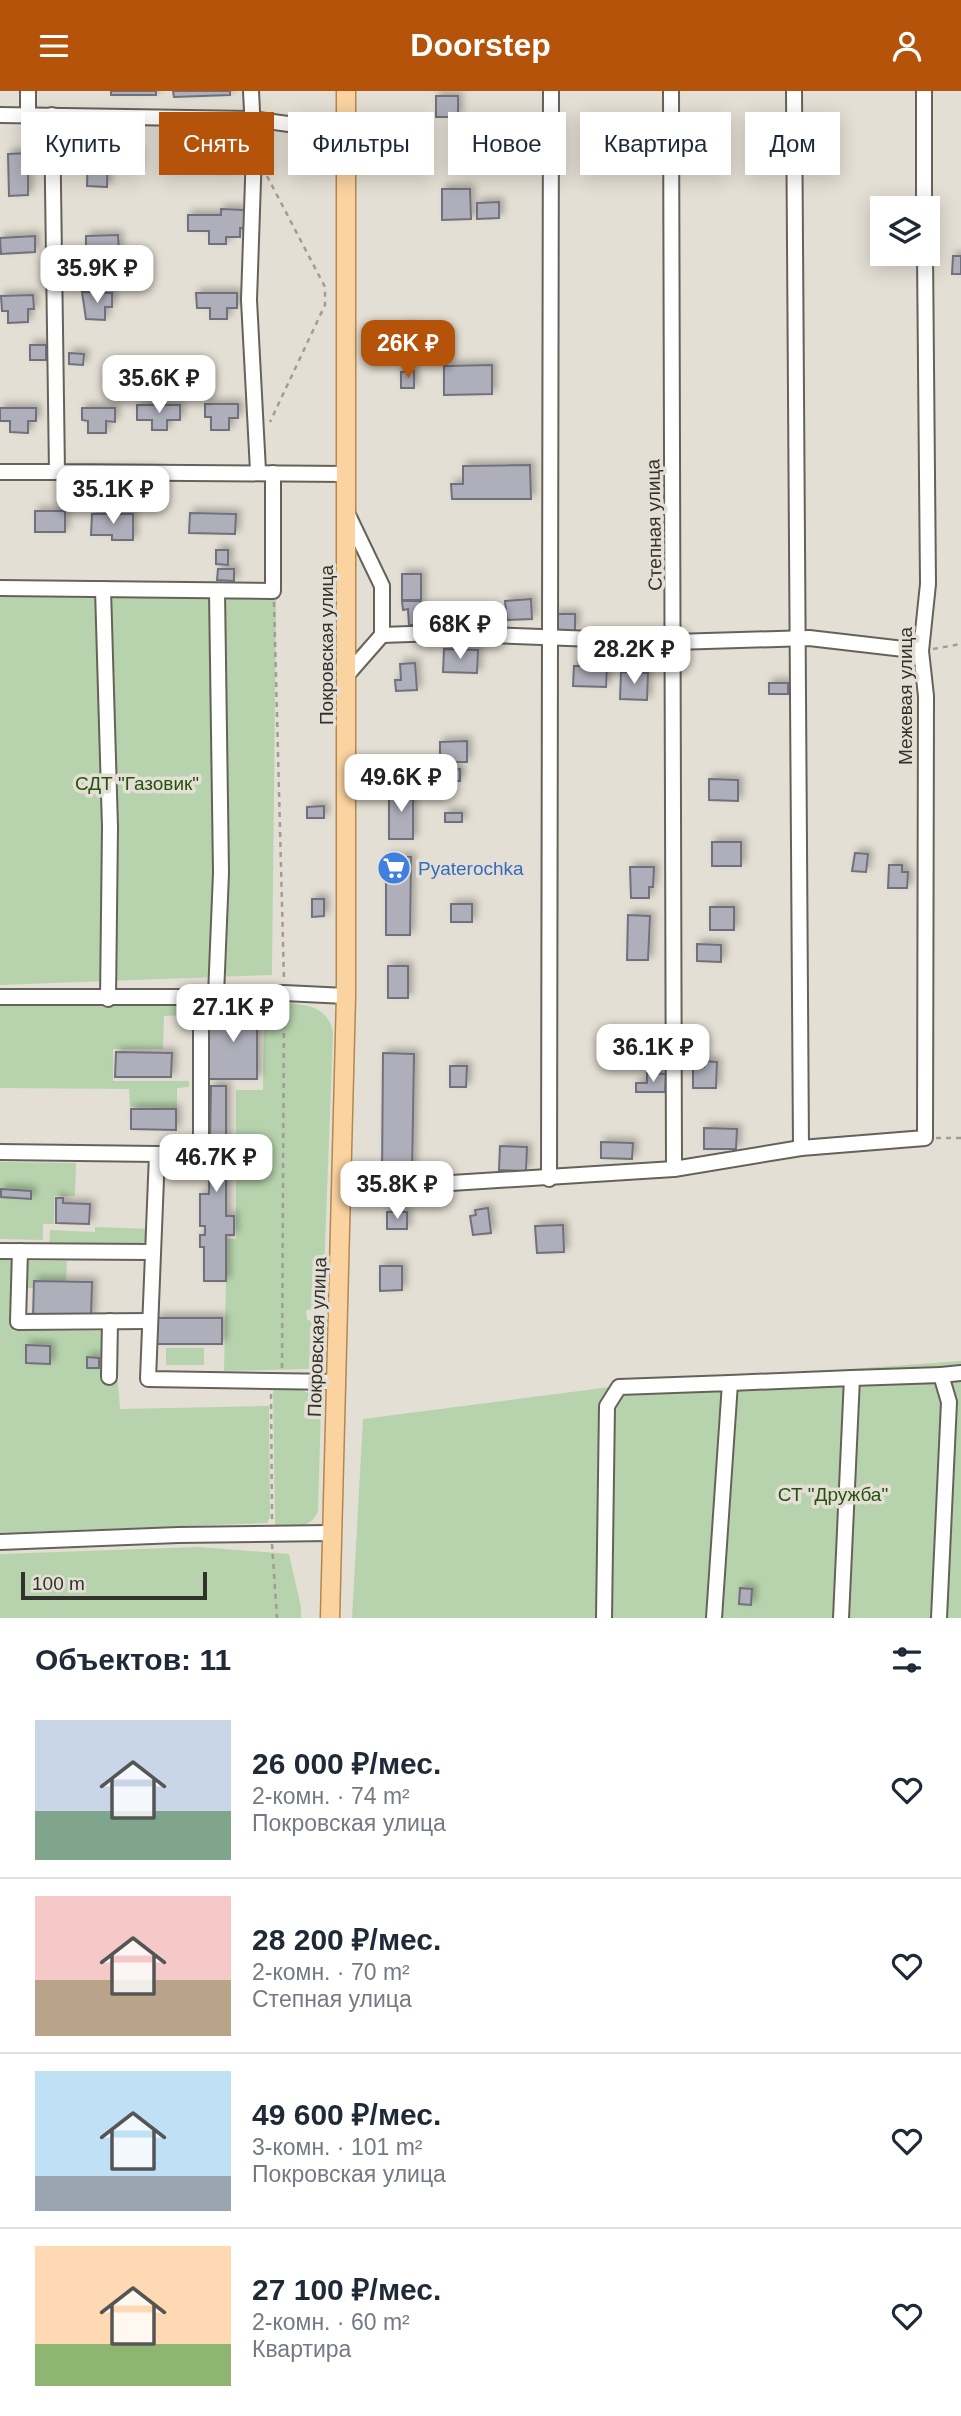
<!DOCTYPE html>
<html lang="ru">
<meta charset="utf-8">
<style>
body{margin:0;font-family:Arial,sans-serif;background:#f2f2f3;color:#1f2937;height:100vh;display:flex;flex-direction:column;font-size:26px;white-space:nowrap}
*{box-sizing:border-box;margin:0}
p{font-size:23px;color:#747a83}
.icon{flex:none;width:38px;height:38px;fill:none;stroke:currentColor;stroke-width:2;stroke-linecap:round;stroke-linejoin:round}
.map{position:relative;height:1527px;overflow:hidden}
.side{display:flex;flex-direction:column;background:#fff;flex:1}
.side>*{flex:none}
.top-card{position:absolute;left:21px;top:21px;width:920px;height:63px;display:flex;gap:14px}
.fabs{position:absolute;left:870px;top:105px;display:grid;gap:14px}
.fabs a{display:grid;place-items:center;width:70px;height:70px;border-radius:0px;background:#fff;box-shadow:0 4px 18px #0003;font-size:35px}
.scale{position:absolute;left:21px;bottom:18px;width:186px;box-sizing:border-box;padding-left:7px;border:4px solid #33312d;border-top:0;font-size:19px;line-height:24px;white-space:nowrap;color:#33312d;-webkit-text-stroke:5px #e4dfd4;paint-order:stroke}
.price{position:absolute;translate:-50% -60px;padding:0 16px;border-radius:14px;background:#fff;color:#222;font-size:23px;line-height:46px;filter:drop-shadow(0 2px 4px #0008)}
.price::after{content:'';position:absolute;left:50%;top:42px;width:21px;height:16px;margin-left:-10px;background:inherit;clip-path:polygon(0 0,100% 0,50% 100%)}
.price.selected{background:#b45309;color:#fff}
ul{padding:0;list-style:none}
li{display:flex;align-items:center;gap:21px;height:175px;padding:0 35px}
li+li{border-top:2px solid #e0e1e3}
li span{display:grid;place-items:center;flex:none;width:196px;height:140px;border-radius:0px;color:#555}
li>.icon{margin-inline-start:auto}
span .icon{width:84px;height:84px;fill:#fffc;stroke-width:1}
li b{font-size:30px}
h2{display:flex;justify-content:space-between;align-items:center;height:84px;padding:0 35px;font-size:30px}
.tag{padding:0 24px;border-radius:0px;background:#fff;box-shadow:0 4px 18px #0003;font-size:24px;line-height:63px}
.tag.selected{background:#b45309;color:#fff}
header{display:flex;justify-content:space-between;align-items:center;height:91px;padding:0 35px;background:#b45309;color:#fff;font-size:32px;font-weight:700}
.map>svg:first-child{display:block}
.green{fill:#b7d3ad}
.building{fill:#aeafba;stroke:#70717b;stroke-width:2;filter:url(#shadow)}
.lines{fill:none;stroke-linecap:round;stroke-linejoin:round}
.minor-casing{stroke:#676259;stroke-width:18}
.major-casing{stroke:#b3874e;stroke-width:21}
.path{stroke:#a19d95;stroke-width:2.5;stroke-dasharray:5 5;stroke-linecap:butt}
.minor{stroke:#fff;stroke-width:14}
.major{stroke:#fbd3a0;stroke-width:18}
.labels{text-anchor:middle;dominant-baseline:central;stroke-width:7;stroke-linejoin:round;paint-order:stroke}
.street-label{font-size:19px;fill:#33312d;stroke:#e4dfd4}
.park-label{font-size:19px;fill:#25520e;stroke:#e4dfd4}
.shop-label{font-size:19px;fill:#366cbe;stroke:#e4dfd4;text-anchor:start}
</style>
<header><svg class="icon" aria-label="menu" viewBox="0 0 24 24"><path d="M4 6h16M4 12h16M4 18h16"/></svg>Doorstep<svg class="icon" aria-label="person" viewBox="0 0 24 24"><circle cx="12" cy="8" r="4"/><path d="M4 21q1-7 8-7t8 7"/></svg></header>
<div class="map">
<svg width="961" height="1527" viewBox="0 0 961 1527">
<defs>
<filter id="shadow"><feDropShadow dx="4" dy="-4" stdDeviation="3.5" flood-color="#0004"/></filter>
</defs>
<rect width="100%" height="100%" fill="#e4dfd4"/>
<g class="green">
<polygon points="0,503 276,509 272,884 0,894"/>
<path d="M283 912C305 913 329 915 333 942L324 1183 317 1218 306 1219 307 1229 312 1230C317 1247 330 1269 309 1278L224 1280 227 1148H236V999H263L264 913Z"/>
<polygon points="0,914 189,914 190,924 164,925 163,958 113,958 113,990 189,990 189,996 177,997 177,1017 130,1016 129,998 0,997"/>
<polygon points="0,1071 76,1072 75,1105 54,1105 54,1133 43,1133 43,1149 0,1148"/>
<polygon points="95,1136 149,1138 149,1148 135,1156 49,1156 50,1139 95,1141"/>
<polygon points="0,1165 14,1165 13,1240 102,1240 101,1290 118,1290 120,1318 269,1315 270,1426 267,1432 0,1442"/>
<polygon points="28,1170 67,1170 66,1190 34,1189 33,1197 27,1197"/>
<rect x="166" y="1257" width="38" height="17"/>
<polygon points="961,1270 961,1527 352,1527 363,1328 625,1294"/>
<path d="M298 1298 314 1304 321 1315 318 1420C311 1439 292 1436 275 1434L273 1299Z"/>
<polygon points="199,1456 289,1463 301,1516 301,1527 0,1527 0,1463"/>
</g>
<g class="building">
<rect x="111" y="0" width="45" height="4"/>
<polygon points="173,0 230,0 230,4 174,6"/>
<rect x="436" y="5" width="22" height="21"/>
<rect x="754" y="38" width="30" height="10"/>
<polygon points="205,57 238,57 238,75 227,75 227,82 210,82 211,68 205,68"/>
<polygon points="88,60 108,60 107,96 87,95"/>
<polygon points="121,60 138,60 138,77 121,78"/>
<polygon points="28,62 28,104 9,105 8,63"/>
<polygon points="442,98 470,98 471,128 442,129"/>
<polygon points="499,111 499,127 477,128 477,112"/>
<polygon points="221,118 245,119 245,137 240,137 240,146 226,146 226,153 209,153 209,140 188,140 188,124 221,124"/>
<polygon points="118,144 119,160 86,162 86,145"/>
<polygon points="35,145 35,161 1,163 0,147"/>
<polygon points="953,165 961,165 961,183 952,183"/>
<polygon points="82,201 112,202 112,216 105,216 105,229 86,228"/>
<polygon points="196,202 237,202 237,217 227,217 227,228 210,228 210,217 197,217"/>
<polygon points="33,204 34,218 28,218 28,231 8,232 8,220 2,220 1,205"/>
<polygon points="402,237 412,237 414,253 400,254"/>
<rect x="30" y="254" width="16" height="15"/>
<polygon points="69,262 84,263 83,274 69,273"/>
<polygon points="492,274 492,303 444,304 444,275"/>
<polygon points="414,280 414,297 401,297 401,281"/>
<polygon points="205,313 238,313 238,327 229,327 229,339 211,339 211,326 205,326"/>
<polygon points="137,314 180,314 180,329 167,329 167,339 152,339 152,329 137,329"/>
<polygon points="0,317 36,317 36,330 28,330 28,342 10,341 10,330 0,330"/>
<polygon points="82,317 115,317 115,331 106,330 106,342 88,342 88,330 82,329"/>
<polygon points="530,374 531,408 452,408 451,393 463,393 463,375"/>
<polygon points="144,399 156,399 155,415 143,414"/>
<rect x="35" y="420" width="30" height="21"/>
<polygon points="190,422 236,423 235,443 189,442"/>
<polygon points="92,423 133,423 133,449 112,449 112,444 91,444"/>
<polygon points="216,459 228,459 228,474 216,473"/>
<polygon points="218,478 234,478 234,490 217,489"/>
<rect x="402" y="483" width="19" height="26"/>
<polygon points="531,508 532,528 507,529 505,510"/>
<polygon points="402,510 420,510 421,534 409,534 408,518 403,519"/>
<rect x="554" y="523" width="21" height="17"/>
<polygon points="444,558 478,559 477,582 443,581"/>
<polygon points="415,572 417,599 396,600 395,589 401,589 400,573"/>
<polygon points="574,575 607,575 606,596 573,595"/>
<polygon points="621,581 648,582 647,609 620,608"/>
<rect x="769" y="592" width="19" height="11"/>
<polygon points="467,650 467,671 440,671 440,651"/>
<polygon points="460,678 460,690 439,690 439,679"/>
<polygon points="709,688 738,689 738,710 709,709"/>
<rect x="389" y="698" width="24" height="50"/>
<polygon points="324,715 324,727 307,727 307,716"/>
<rect x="445" y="722" width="17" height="9"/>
<rect x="712" y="751" width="29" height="24"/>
<polygon points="855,762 868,763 866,781 852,780"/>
<polygon points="386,766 411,766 410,844 386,844"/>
<polygon points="889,774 902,774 902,781 908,781 907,797 888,797"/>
<polygon points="630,776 654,776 653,796 649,796 649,807 631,807"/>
<polygon points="312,808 324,808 324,825 312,826"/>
<rect x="451" y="813" width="21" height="18"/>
<rect x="710" y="816" width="24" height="23"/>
<polygon points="628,824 650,825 648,869 627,869"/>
<polygon points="697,853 721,854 721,871 697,870"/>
<rect x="388" y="875" width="20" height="32"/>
<rect x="209" y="918" width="48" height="70"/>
<polygon points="116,961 172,962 171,986 115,986"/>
<polygon points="383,962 414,963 412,1085 382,1085"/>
<polygon points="704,970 717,971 716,997 693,997 693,976 704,976"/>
<polygon points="450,975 467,975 466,996 450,996"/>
<polygon points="647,982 666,983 665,1001 636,1001 636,992 647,992"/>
<polygon points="211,995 226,995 226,1125 234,1125 234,1144 226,1144 226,1190 204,1190 204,1156 200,1156 200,1144 205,1144 205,1135 200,1135 200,1103 209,1103"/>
<polygon points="131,1018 176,1018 176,1039 131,1038"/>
<polygon points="704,1037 737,1038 736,1058 704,1058"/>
<polygon points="601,1051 633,1052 632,1068 601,1067"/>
<polygon points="500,1055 527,1056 526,1080 499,1079"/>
<polygon points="1,1098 31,1100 31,1108 1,1106"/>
<polygon points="56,1107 63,1107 63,1112 90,1113 89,1133 56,1132"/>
<polygon points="488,1117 491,1142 473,1144 470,1125 476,1124 475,1119"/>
<rect x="387" y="1121" width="20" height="17"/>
<polygon points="563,1134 564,1161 537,1162 535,1135"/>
<polygon points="380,1175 402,1175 402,1199 380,1200"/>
<polygon points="34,1190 92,1191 91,1228 33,1227"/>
<rect x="156" y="1227" width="66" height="26"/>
<polygon points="26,1254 50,1255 50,1273 26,1272"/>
<polygon points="87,1266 99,1267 99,1277 87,1277"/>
<polygon points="740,1497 752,1498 751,1514 739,1513"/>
</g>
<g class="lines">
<defs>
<g id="minor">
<polyline points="28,0 28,24"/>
<polyline points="251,0 254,60 249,209 258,380"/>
<polyline points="671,0 674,1078"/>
<polyline points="794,0 801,1057"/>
<polyline points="924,0 924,117"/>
<polyline points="0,24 252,28 346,41"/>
<polyline points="52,24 57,381 346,383"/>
<polyline points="0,381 57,381"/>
<polyline points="0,497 273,500 273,382"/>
<polyline points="103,498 110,736 108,908"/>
<polyline points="382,544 438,542 674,551 809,547 921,560"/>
<polyline points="347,584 382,544 382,495 348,424"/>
<polyline points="216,904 221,782 217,500"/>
<polyline points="0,906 201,906 284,902 346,905"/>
<polyline points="0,1061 157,1063 148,1288 337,1291"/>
<polyline points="157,1063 201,1063 201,906"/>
<polyline points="549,1088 551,0"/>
<polyline points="341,1099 674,1078 801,1057 925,1047 926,605 921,560 928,493 925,163"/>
<polyline points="0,1160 152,1161"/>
<polyline points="20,1160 18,1231 149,1230"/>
<polyline points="941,1284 961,1282"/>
<polyline points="109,1286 110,1230"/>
<polyline points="852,1287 941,1284 949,1311 939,1527"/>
<polyline points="730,1292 852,1287 841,1527"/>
<polyline points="0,1451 178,1444 330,1442"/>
<polyline points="604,1527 607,1315 619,1296 730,1292 714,1527"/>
</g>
<polyline id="major" points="330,1527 346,905 346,0"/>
</defs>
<use href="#minor" class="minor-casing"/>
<use href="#major" class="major-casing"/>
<g class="path">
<polyline points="267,85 325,196 325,214 270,331"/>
<polyline points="274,511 284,889"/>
<polyline points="933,558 961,553"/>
<polyline points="936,1047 961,1047"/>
<polyline points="282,1277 284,913"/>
<polyline points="271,1303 272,1429"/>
<polyline points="272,1453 277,1527"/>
</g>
<use href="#minor" class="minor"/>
<use href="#major" class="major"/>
</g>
<defs>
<symbol id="supermarket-disc" viewBox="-11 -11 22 22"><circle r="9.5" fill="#3f7fe0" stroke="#e4dfd4"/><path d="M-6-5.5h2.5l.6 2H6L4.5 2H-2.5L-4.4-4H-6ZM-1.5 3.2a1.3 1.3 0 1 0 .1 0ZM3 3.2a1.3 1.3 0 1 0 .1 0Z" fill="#fff"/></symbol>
</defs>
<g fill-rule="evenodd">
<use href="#supermarket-disc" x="375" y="758" width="38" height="38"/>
</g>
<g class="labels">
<g class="street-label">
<text transform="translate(654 434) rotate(-91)">Степная улица</text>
<text transform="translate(326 554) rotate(-90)">Покровская улица</text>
<text transform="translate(905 605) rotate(-90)">Межевая улица</text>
<text transform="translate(317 1246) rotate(-88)">Покровская улица</text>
</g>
<g class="park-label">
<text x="137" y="692">СДТ "Газовик"</text>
<text x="833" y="1403">СТ "Дружба"</text>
</g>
<g class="shop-label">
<text x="418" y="777">Pyaterochka</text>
</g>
</g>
</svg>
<div class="fabs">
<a><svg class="icon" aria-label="layers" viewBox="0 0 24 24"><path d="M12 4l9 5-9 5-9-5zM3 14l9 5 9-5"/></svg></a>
</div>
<div class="scale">100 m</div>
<b class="price" style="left:97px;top:214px">35.9K ₽</b>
<b class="price selected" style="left:408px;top:289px">26K ₽</b>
<b class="price" style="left:159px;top:324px">35.6K ₽</b>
<b class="price" style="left:113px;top:435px">35.1K ₽</b>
<b class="price" style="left:460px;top:570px">68K ₽</b>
<b class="price" style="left:634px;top:595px">28.2K ₽</b>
<b class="price" style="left:401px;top:723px">49.6K ₽</b>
<b class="price" style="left:233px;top:953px">27.1K ₽</b>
<b class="price" style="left:653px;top:993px">36.1K ₽</b>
<b class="price" style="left:216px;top:1103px">46.7K ₽</b>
<b class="price" style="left:397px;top:1130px">35.8K ₽</b>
<div class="top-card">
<a class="tag">Купить</a>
<a class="tag selected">Снять</a>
<a class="tag">Фильтры</a>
<a class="tag">Новое</a>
<a class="tag">Квартира</a>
<a class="tag">Дом</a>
</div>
</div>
<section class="side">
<h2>Объектов: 11<svg class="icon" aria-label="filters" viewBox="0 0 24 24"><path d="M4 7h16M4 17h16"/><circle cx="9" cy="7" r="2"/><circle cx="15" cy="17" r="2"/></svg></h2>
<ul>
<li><span style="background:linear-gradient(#c9d6e8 65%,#7fa58c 0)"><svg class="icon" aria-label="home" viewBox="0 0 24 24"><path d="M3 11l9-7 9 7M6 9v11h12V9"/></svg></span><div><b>26 000 ₽/мес.</b><p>2-комн. · 74 m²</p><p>Покровская улица</p></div><svg class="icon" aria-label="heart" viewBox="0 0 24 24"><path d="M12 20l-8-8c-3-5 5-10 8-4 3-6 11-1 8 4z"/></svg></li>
<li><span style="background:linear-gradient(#f6c9c9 60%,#b9a48a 0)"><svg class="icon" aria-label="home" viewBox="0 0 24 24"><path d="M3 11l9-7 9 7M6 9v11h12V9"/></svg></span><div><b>28 200 ₽/мес.</b><p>2-комн. · 70 m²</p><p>Степная улица</p></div><svg class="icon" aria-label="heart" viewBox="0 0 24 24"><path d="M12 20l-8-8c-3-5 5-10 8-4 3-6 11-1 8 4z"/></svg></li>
<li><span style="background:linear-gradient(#bfe0f5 75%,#9aa5b1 0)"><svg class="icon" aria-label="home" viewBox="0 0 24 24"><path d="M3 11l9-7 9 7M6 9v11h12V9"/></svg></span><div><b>49 600 ₽/мес.</b><p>3-комн. · 101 m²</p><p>Покровская улица</p></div><svg class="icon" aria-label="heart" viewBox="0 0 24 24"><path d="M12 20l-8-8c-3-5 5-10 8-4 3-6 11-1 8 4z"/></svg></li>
<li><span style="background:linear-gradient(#ffd9b3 70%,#8fb573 0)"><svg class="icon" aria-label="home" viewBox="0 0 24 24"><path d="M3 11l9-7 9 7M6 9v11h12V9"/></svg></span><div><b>27 100 ₽/мес.</b><p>2-комн. · 60 m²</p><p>Квартира</p></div><svg class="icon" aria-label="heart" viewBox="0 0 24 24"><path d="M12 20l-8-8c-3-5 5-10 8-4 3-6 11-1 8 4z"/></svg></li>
</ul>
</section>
